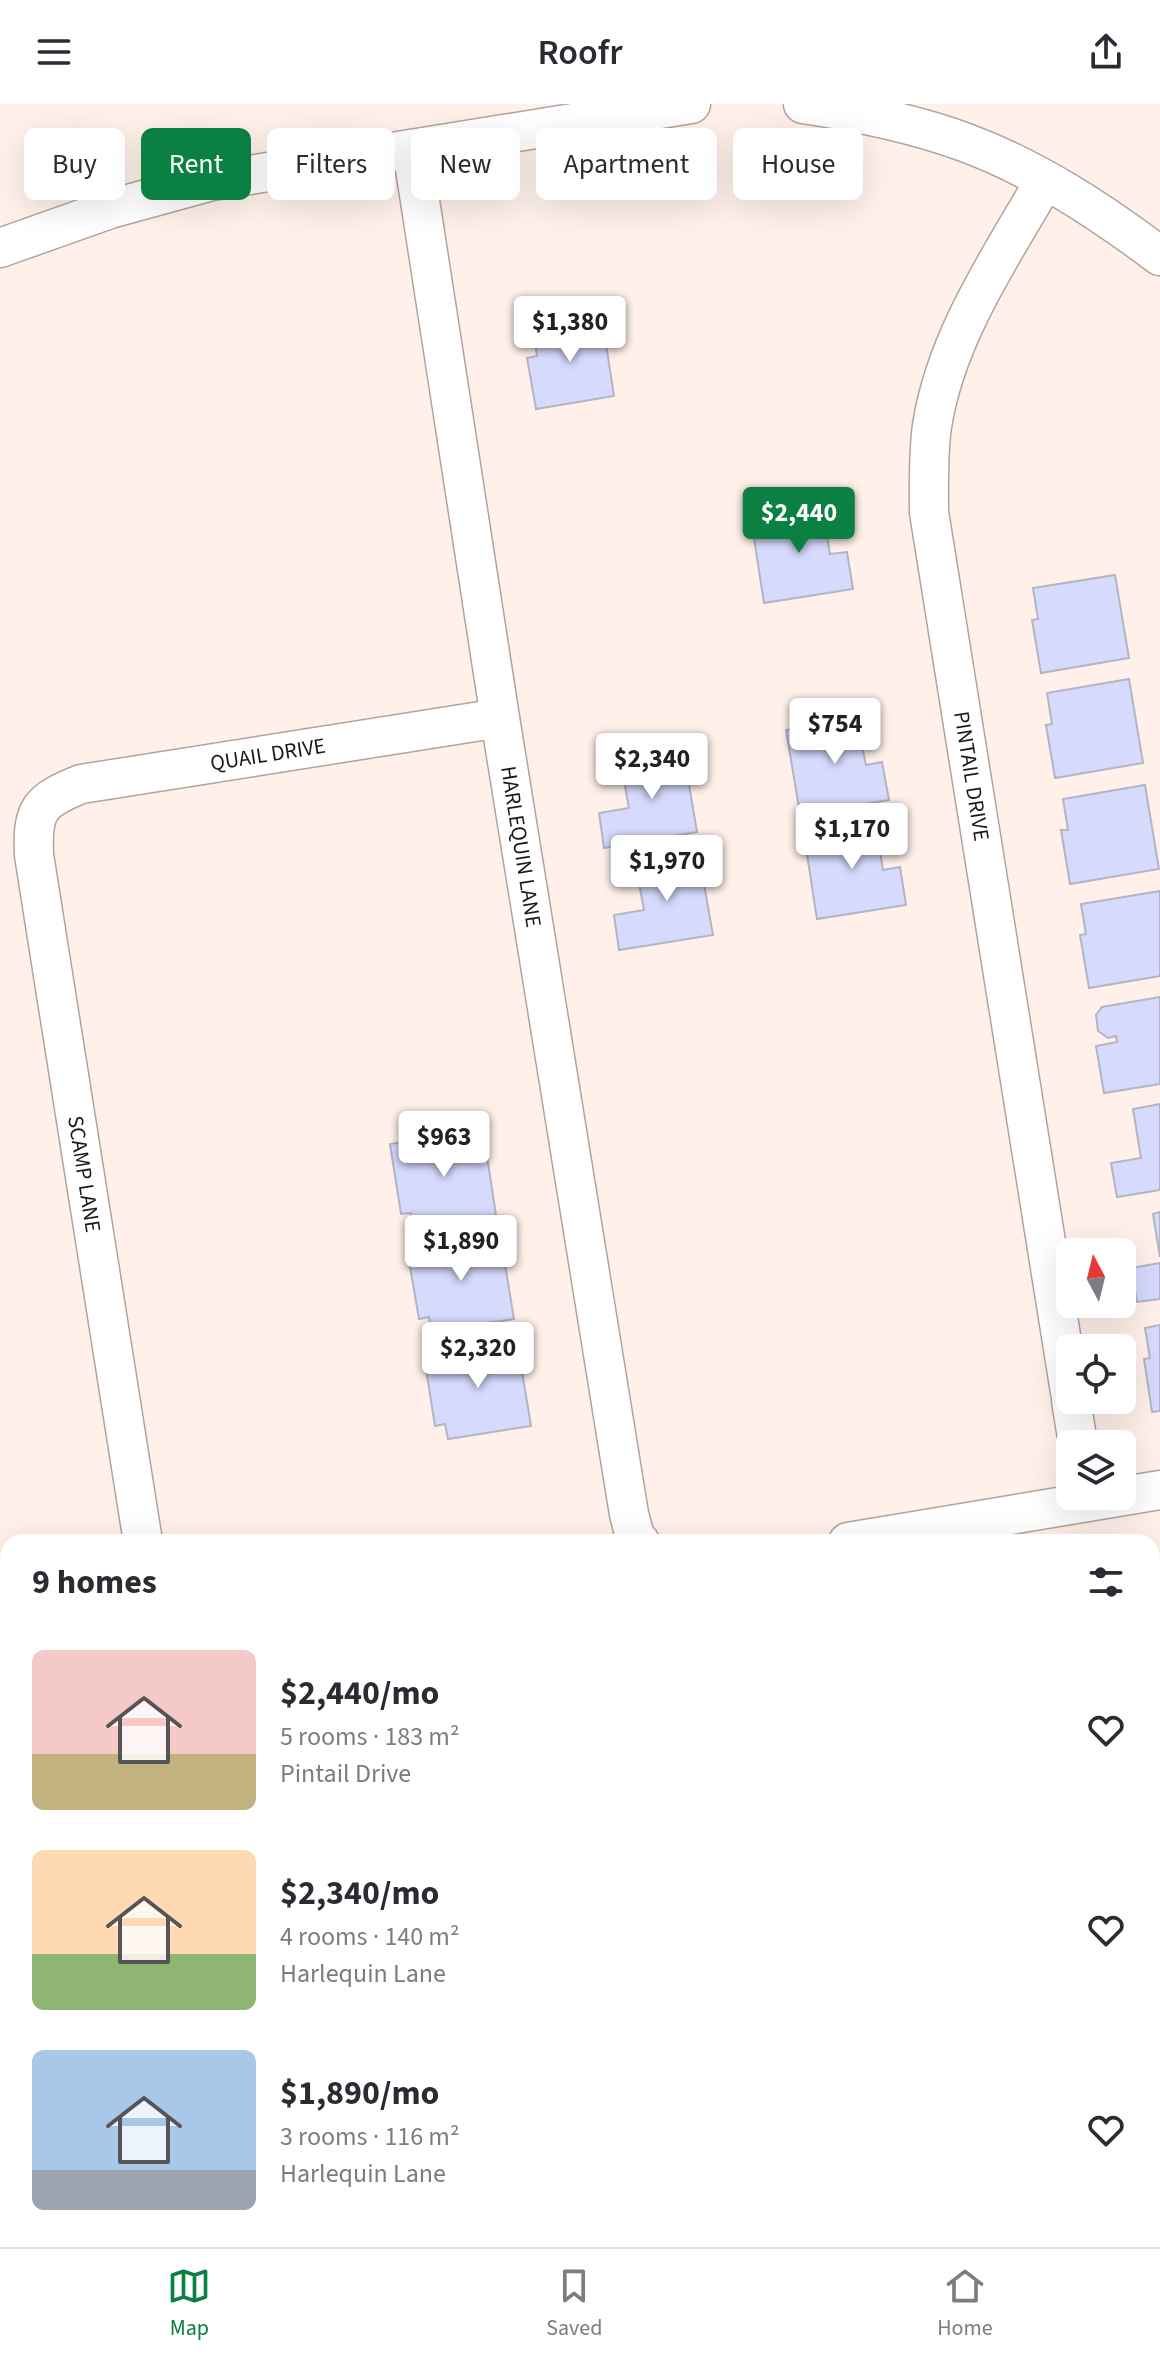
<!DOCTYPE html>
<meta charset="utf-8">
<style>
body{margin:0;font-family:"Source Sans 3",sans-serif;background:#f7f7f7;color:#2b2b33;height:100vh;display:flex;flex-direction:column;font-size:30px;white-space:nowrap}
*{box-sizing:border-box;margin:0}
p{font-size:26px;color:#7c7c81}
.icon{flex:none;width:44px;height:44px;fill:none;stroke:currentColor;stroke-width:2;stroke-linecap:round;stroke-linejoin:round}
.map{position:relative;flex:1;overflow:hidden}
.panel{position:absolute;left:0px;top:1430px;width:1160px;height:714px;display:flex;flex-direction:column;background:#fff;border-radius:24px 24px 0 0;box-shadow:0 8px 32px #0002}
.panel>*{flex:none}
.top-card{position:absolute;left:24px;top:24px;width:1112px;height:72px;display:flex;gap:16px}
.needle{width:52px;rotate:353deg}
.controls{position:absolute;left:1056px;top:1134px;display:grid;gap:16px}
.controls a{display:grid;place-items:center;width:80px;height:80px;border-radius:12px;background:#fff;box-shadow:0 8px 32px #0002;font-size:40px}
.price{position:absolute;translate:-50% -68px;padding:0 18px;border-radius:8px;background:#fff;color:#222;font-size:26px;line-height:52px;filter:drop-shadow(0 2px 4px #0008)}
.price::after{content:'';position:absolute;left:50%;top:48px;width:24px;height:18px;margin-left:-12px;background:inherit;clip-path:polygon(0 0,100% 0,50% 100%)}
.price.on{background:#0b8043;color:#fff}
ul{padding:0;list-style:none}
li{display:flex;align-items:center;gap:24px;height:200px;padding:0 32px}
li span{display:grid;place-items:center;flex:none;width:224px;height:160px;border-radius:12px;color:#555}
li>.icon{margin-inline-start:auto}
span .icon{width:96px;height:96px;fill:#fffc;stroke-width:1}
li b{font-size:34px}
h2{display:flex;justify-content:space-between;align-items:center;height:96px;padding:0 32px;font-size:34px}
.tag{padding:0 28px;border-radius:12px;background:#fff;box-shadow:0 8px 32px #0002;font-size:28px;line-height:72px}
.tag.on{background:#0b8043;color:#fff}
header{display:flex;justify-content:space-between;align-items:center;height:104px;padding:0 32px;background:#fff;font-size:36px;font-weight:600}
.menu{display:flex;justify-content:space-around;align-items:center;height:112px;border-top:2px solid #e1e1e2;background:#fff;font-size:22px;color:#7c7c81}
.menu a{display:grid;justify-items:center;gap:4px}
.menu .on{color:#0b8043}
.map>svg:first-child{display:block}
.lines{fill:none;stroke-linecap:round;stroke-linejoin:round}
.stream{stroke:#58bbf3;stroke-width:10}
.building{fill:#d6dafd;stroke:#b3b4c4;stroke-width:2}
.minor-casing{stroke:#b3a49b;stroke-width:41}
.minor{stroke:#fff;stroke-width:38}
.labels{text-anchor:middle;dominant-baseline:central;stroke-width:7;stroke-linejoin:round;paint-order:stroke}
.street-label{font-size:22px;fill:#1e1815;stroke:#fff}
</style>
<header><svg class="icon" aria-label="menu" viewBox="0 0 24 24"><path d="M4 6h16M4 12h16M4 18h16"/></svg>Roofr<svg class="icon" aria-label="share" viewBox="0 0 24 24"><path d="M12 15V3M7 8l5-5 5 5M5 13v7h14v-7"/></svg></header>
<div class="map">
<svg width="1160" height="2143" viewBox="0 0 1160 2143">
<rect width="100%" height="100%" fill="#fff1ea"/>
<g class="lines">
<g class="stream">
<polyline points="0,1842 8,1841"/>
<polyline points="1152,1952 1160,2009"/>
</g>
</g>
<g class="building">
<polygon points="602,214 614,292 536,305 527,254 537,252 533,225"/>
<polygon points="833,402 837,429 827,431 830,450 847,448 853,485 764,499 751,415"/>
<polygon points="1115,471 1129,554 1041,569 1032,516 1038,515 1033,484"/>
<polygon points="1129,575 1143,659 1055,674 1046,621 1052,620 1047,589"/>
<polygon points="869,613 873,640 862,642 866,661 882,658 889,696 800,710 786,626"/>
<polygon points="683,645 697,728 604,744 599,709 629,704 620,655"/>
<polygon points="1145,681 1159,765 1070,780 1061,726 1068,726 1063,695"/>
<polygon points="886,718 890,745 880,747 883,766 900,763 906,801 817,815 804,731"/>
<polygon points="698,747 713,831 619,846 614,811 644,806 635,757"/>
<polygon points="1160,787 1160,872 1089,884 1080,831 1086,830 1081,800"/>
<polygon points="1160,893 1160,980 1104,989 1096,942 1117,938 1116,932 1108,934 1098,927 1096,911 1102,903"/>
<polygon points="1160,1000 1160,1086 1117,1093 1111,1059 1141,1054 1133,1005"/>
<polygon points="483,1026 496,1111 413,1124 411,1109 401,1110 390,1040"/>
<polygon points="1160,1108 1160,1153 1153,1110"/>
<polygon points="500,1130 514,1215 431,1228 429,1213 419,1215 407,1145"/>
<polygon points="1160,1159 1160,1195 1137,1198 1131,1164"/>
<polygon points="1160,1221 1160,1307 1152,1308 1144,1255 1150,1254 1145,1224"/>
<polygon points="517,1237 531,1322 448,1335 445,1320 435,1322 424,1252"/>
<polygon points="1160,1497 1160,1567 1152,1568 1152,1498"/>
<polygon points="8,1653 8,1740 0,1741 0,1667 2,1667 0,1655"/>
</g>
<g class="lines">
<defs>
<g id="minor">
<path d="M803 0C857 8 912 19 964 38 1035 64 1100 107 1160 152"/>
<path id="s1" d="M412 45 500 614 629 1410 635 1433 640 1438"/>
<path id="s2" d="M1045 76C1001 153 946 232 932 322 928 350 929 379 929 408L1070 1288"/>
<polyline points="0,144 110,105 212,77 691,0"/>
<polyline points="1071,1296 1078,1340"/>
<path id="s3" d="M143 1438 34 751C32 705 39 697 81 680L500 614"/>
<polyline points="848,1438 1160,1386"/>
<polyline points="0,1573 8,1571"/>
<polyline points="158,2136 160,2143"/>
<polyline points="979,2136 980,2143"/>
</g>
</defs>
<use href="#minor" class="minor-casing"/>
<use href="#minor" class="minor"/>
</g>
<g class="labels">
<g class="street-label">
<text stroke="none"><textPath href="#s3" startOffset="980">QUAIL DRIVE</textPath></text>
<text stroke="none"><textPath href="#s2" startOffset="626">PINTAIL DRIVE</textPath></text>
<text stroke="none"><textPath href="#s1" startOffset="706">HARLEQUIN LANE</textPath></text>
<text transform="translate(84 1070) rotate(81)">SCAMP LANE</text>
</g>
</g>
</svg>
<div class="controls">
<a><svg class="needle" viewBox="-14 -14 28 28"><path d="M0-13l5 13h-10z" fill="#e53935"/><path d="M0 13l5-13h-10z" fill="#7c7c81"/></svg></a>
<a><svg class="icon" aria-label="locate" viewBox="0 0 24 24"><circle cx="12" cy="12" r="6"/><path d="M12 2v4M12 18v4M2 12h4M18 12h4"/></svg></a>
<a><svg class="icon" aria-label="layers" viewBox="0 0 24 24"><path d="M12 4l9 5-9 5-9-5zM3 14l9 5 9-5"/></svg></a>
</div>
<b class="price" style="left:570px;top:260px">$1,380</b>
<b class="price on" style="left:799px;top:451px">$2,440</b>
<b class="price" style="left:835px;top:662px">$754</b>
<b class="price" style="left:652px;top:697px">$2,340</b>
<b class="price" style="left:852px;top:767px">$1,170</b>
<b class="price" style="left:667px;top:799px">$1,970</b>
<b class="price" style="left:444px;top:1075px">$963</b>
<b class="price" style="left:461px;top:1179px">$1,890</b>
<b class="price" style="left:478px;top:1286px">$2,320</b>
<div class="top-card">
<a class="tag">Buy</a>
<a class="tag on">Rent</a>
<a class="tag">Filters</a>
<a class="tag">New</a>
<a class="tag">Apartment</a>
<a class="tag">House</a>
</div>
<section class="panel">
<h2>9 homes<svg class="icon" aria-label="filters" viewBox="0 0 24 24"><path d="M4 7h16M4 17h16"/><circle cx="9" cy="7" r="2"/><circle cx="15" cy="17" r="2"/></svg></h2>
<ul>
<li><span style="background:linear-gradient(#f6c9c9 65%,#c2b280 0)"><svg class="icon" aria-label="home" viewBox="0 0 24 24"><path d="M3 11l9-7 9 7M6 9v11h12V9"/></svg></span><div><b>$2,440/mo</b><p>5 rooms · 183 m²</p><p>Pintail Drive</p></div><svg class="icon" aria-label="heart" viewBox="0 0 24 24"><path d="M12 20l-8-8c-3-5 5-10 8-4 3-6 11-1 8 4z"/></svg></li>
<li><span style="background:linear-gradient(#ffd9b3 65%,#8fb573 0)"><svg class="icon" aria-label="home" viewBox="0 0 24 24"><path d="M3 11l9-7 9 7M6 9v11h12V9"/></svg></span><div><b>$2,340/mo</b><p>4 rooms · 140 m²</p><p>Harlequin Lane</p></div><svg class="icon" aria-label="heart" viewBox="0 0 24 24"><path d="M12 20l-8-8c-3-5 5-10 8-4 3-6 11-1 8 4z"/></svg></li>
<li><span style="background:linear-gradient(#a9c7e8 75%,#9aa5b1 0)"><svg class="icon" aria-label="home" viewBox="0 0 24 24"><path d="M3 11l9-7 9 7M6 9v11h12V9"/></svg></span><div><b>$1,890/mo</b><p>3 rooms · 116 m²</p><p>Harlequin Lane</p></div><svg class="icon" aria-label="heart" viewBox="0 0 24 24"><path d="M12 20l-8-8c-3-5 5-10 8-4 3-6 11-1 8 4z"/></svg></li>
</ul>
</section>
</div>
<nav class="menu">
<a class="on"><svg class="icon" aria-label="map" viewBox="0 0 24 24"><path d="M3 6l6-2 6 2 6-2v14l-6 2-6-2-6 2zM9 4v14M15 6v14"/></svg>Map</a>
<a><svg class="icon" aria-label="saved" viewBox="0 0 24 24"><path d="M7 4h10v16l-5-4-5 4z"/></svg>Saved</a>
<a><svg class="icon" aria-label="home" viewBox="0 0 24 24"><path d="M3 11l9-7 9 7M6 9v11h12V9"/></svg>Home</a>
</nav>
